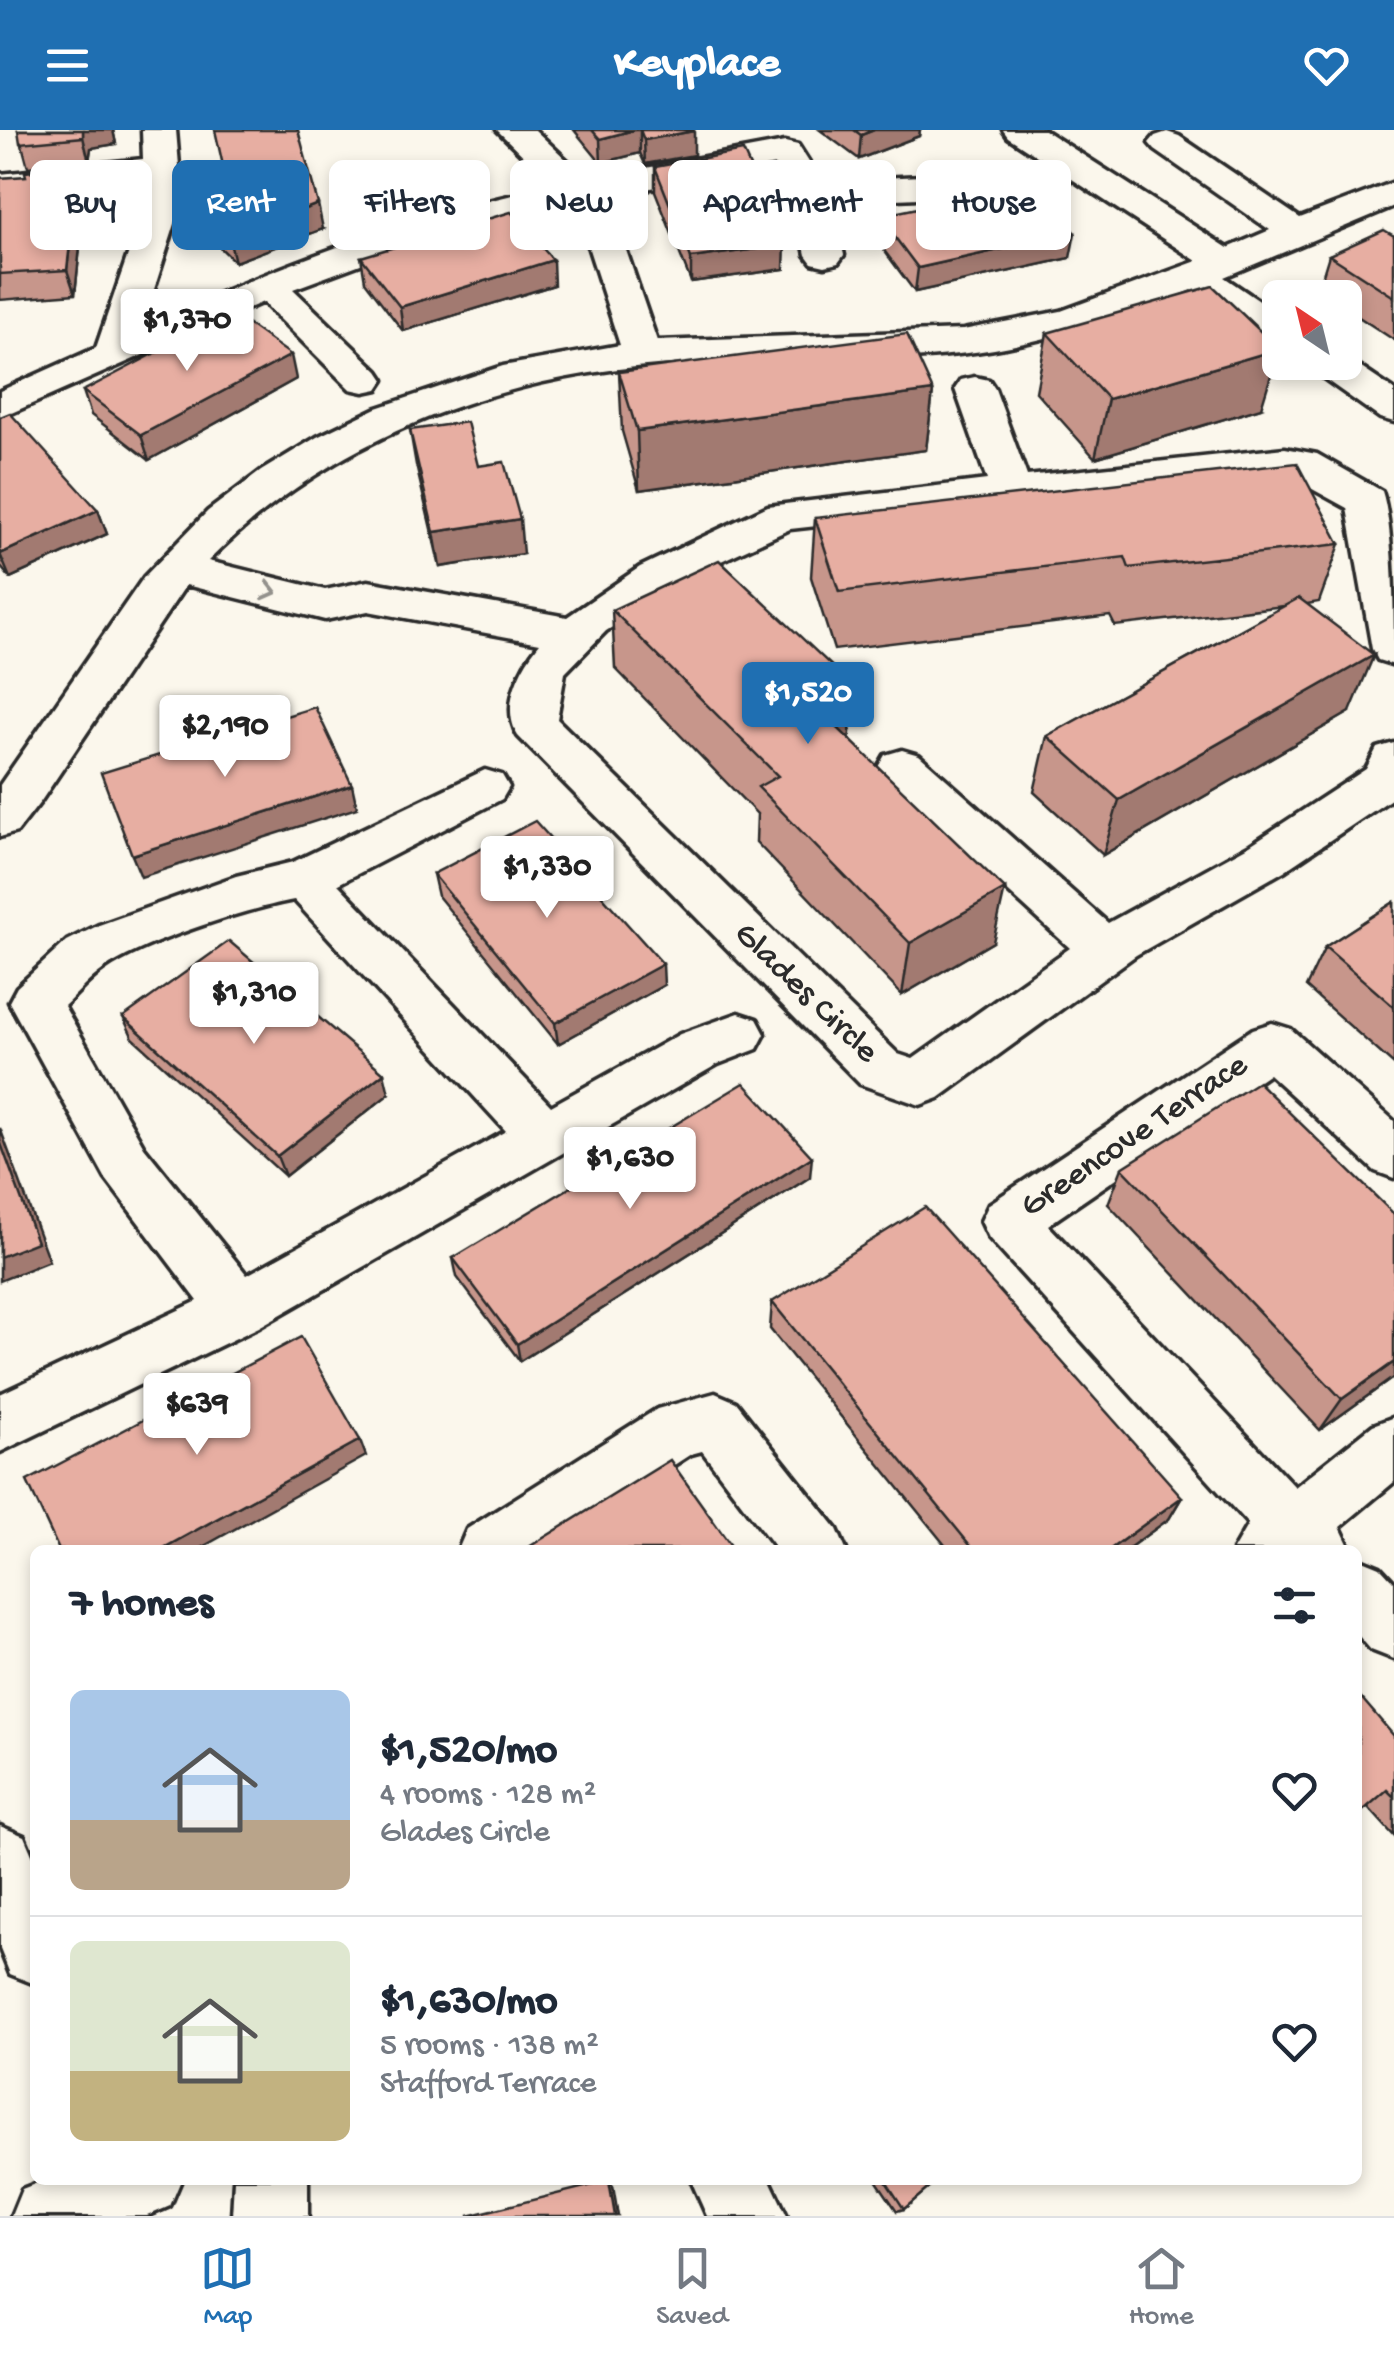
<!DOCTYPE html>
<meta charset="utf-8">
<style>
body{margin:0;font-family:"Gochi Hand",sans-serif;background:#f6f6f7;color:#1f2937;height:100vh;display:flex;flex-direction:column;font-size:38px;white-space:nowrap}
*{box-sizing:border-box;margin:0}
p{font-size:32px;color:#747a83}
.icon{flex:none;width:55px;height:55px;fill:none;stroke:currentColor;stroke-width:2;stroke-linecap:round;stroke-linejoin:round}
.map{position:relative;flex:1;overflow:hidden}
.drawer{position:absolute;left:30px;top:1415px;width:1332px;height:640px;display:flex;flex-direction:column;background:#fff;border-radius:15px;box-shadow:0 5px 15px #0003}
.drawer>*{flex:none}
.banner{position:absolute;left:30px;top:30px;width:1335px;height:90px;display:flex;gap:20px}
.needle{width:65px;rotate:325deg}
.tools{position:absolute;left:1262px;top:150px;display:grid;gap:20px}
.tools a{display:grid;place-items:center;width:100px;height:100px;border-radius:15px;background:#fff;box-shadow:0 5px 15px #0003;font-size:50px}
.price{position:absolute;translate:-50% -85px;padding:0 22px;border-radius:10px;background:#fff;color:#222;font-size:32px;line-height:65px;filter:drop-shadow(0 2px 5px #0008)}
.price::after{content:'';position:absolute;left:50%;top:60px;width:30px;height:22px;margin-left:-15px;background:inherit;clip-path:polygon(0 0,100% 0,50% 100%)}
.price.current{background:#1f6fb2;color:#fff}
ul{padding:0;list-style:none}
li{display:flex;align-items:center;gap:30px;height:250px;padding:0 40px}
li+li{border-top:2px solid #e0e1e3}
li span{display:grid;place-items:center;flex:none;width:280px;height:200px;border-radius:15px;color:#555}
li>.icon{margin-inline-start:auto}
span .icon{width:120px;height:120px;fill:#fffc;stroke-width:1}
li b{font-size:42px}
h2{display:flex;justify-content:space-between;align-items:center;height:120px;padding:0 40px;font-size:42px}
.tag{padding:0 35px;border-radius:15px;background:#fff;box-shadow:0 5px 15px #0003;font-size:35px;line-height:90px}
.tag.current{background:#1f6fb2;color:#fff}
header{display:flex;justify-content:space-between;align-items:center;height:130px;padding:0 40px;background:#1f6fb2;color:#fff;font-size:45px;font-weight:700}
.tab-bar{display:flex;justify-content:space-around;align-items:center;height:140px;border-top:2px solid #e0e1e3;background:#fff;font-size:28px;color:#747a83}
.tab-bar a{display:grid;justify-items:center;gap:5px}
.tab-bar .current{color:#1f6fb2}
.map>svg:first-child{display:block}
.lines{fill:none;stroke-linecap:round;stroke-linejoin:round}
.minor-casing{stroke:#2b2b2b;stroke-width:7}
.minor{fill:#fbf7ec;fill-rule:evenodd}
.wall{fill:#c7968b;stroke:#2b2b2b;stroke-width:2.5}
.shaded-wall{fill:#a27a71;stroke:#2b2b2b;stroke-width:2.5}
.building{fill:#e7aea2;stroke:#2b2b2b;stroke-width:2.5}
.oneway{stroke:#93918c}
.labels{text-anchor:middle;dominant-baseline:central;stroke-width:8;stroke-linejoin:round;paint-order:stroke}
.street-label{font-size:35px;fill:#2b2b2b;stroke:#fbf7ec}
</style>
<header><svg class="icon" aria-label="menu" viewBox="0 0 24 24"><path d="M4 6h16M4 12h16M4 18h16"/></svg>Keyplace<svg class="icon" aria-label="heart" viewBox="0 0 24 24"><path d="M12 20l-8-8c-3-5 5-10 8-4 3-6 11-1 8 4z"/></svg></header>
<div class="map">
<svg width="1394" height="2086" viewBox="0 0 1394 2086">
<rect width="100%" height="100%" fill="#fbf7ec"/>
<filter id="ink" filterUnits="userSpaceOnUse"><feTurbulence type="fractalNoise" baseFrequency=".01" numOctaves="2"/><feDisplacementMap in="SourceGraphic" scale="20" xChannelSelector="R" yChannelSelector="G"/><feConvolveMatrix kernelMatrix="1 2 1 2 8 2 1 2 1" color-interpolation-filters="sRGB"/></filter>
<g filter="url(#ink)">
<g class="lines">
<defs>
<g id="minor">
<path d="M142 0H176L182 72 142 197C275 137 410 85 554 56L497 0H535L587 49 785 12 798 15 821 51 962 44 975 47 980 55 975 63 962 66 831 72 844 125 838 133 825 136 812 133 806 125 792 62 775 35 603 67 612 79 657 211 963 200 1061 181 1197 131 1008 7 1003 0H1044L1228 118 1270 100 1155 20 1149 13 1155 6 1167 2 1179 6 1300 88 1394 52V76L1224 147 1280 185V214L1266 210 1192 160C1117 189 1040 215 959 224 869 234 777 229 686 233 508 242 336 303 208 431L325 460 368 451 567 487 640 437 768 376 987 350 955 259 961 250 975 247 989 250 995 259 1027 346 1285 318 1317 324 1382 361C1394 398 1394 490 1394 535L1378 530 1372 519 1347 378 1285 344 790 399 706 438 606 501 565 543 557 589 898 924 913 929 1070 818 885 649 878 637 885 625 902 620 919 625 1108 793 1250 715 1366 639 1377 618 1394 613V667L1284 741 1136 825 939 968 920 975 860 954 518 606C500 576 520 537 540 513L368 481 325 490 186 455 41 671 17 702 0 707V655L144 447 208 381 261 341 317 307 377 278 503 236 620 215 577 82 570 74 412 115 293 159 378 241 384 250 378 259 364 262 350 259 263 172 0 288V261L96 218 146 72 145 51 0 66V44L143 29Z"/>
<polygon points="1345,227 1394,260 1394,292 1380,288 1312,240 1307,232 1345,232"/>
<path d="M485 640 502 645 509 657 502 669 338 754 551 976 680 904 739 883 757 889 765 904 757 919 718 934 259 1197 0 1322V1264L198 1171 106 1049 9 872 17 857 67 811 99 795 236 746 293 732ZM294 770 506 1001 247 1145 144 1017 64 876C77 864 89 849 104 839 143 812 246 779 294 770Z"/>
<polygon points="1272,893 1291,899 1394,991 1394,1048 1375,1041 1269,944 1048,1095 1295,1357 1373,1295 1394,1287 1394,1352 1340,1397 1351,1420 1233,1420 1248,1394 989,1108 981,1091 989,1074 1253,899"/>
<polygon points="715,1263 736,1272 837,1399 846,1420 777,1420 702,1321 691,1324 543,1420 458,1420 467,1399 657,1279"/>
<polygon points="1358,1428 1380,1437 1394,1452 1394,1529 1371,1520 1358,1505"/>
<polygon points="0,1696 24,1706 35,1732 35,1854 10,1844 0,1819"/>
<polygon points="45,2050 181,2050 170,2076 147,2086 11,2086 22,2059"/>
<polygon points="234,2050 308,2050 308,2086 232,2086"/>
<polygon points="691,2050 770,2050 787,2086 707,2086"/>
</g>
</defs>
<use href="#minor" class="minor-casing"/>
<use href="#minor" class="minor"/>
</g>
<g class="wall">
<polygon points="18,0 113,0 116,14 91,18 89,31 28,37"/>
<polygon points="574,0 693,0 694,25 645,34 640,23 601,33"/>
<polygon points="820,0 920,0 919,6 859,29"/>
<polygon points="655,37 784,139 691,152 655,61"/>
<polygon points="0,48 86,61 75,164 0,170"/>
<polygon points="185,64 323,99 235,132 191,89"/>
<polygon points="879,86 1070,128 915,162 877,111"/>
<polygon points="1394,106 1394,210 1345,178 1345,168 1329,168 1318,161 1329,125"/>
<polygon points="361,127 554,155 403,201 365,151"/>
<polygon points="1047,203 1261,278 1095,328 1036,262"/>
<polygon points="619,242 933,261 926,320 639,360 622,301"/>
<polygon points="296,249 149,330 91,285 83,261"/>
<polygon points="0,287 98,380 107,404 10,448 0,436"/>
<polygon points="410,300 478,336 523,424 440,437 416,335"/>
<polygon points="815,388 1340,414 1319,472 1307,474 1350,582 1103,725 1034,662 1047,606 1284,476 1115,496 1110,486 834,520 811,447"/>
<polygon points="612,480 849,608 993,812 902,865 756,712 757,684 615,538"/>
<polygon points="433,744 664,855 558,914 438,766"/>
<polygon points="1394,772 1394,935 1306,857 1325,817"/>
<polygon points="123,887 389,964 285,1046 133,908"/>
<polygon points="1122,1038 1394,1247 1320,1300 1108,1074"/>
<polygon points="810,1047 520,1231 457,1147 453,1128"/>
<polygon points="772,1172 1182,1367 1169,1389 1126,1420 949,1420 770,1199"/>
<polygon points="1394,1606 1394,1706 1367,1676"/>
<polygon points="876,2050 938,2050 904,2079 897,2081"/>
</g>
<g class="shaded-wall">
<polygon points="83,0 113,0 116,14 91,18 89,31 83,7"/>
<polygon points="634,0 640,0 640,23 601,33 600,9"/>
<polygon points="874,0 920,0 919,6 859,29 861,5"/>
<polygon points="694,1 694,25 645,34 644,10"/>
<polygon points="79,36 86,61 75,164 67,140"/>
<polygon points="318,74 323,99 235,132 229,108"/>
<polygon points="1075,103 1070,128 915,162 918,138"/>
<polygon points="785,115 784,139 691,152 691,128"/>
<polygon points="553,130 554,155 403,201 400,177"/>
<polygon points="1279,219 1261,278 1095,328 1108,269"/>
<polygon points="291,225 296,249 149,330 141,305"/>
<polygon points="933,261 926,320 639,360 637,301"/>
<polygon points="98,380 107,404 10,448 0,424"/>
<polygon points="520,389 523,424 440,437 434,402"/>
<polygon points="1374,525 1350,582 1103,725 1119,670"/>
<polygon points="854,557 849,614 816,577"/>
<polygon points="352,655 357,678 141,747 132,725"/>
<polygon points="1005,759 993,812 902,865 910,813"/>
<polygon points="663,834 664,855 558,914 555,893"/>
<polygon points="384,943 389,964 285,1046 277,1026"/>
<polygon points="0,998 49,1131 0,1151"/>
<polygon points="812,1027 810,1047 520,1231 517,1214"/>
<polygon points="1394,1232 1394,1247 1320,1300 1342,1269"/>
<polygon points="360,1310 366,1326 197,1420 160,1420"/>
<polygon points="1182,1367 1169,1389 1126,1420 1109,1420"/>
<polygon points="609,2051 613,2056 618,2086 615,2086"/>
</g>
<g class="building">
<polygon points="18,0 83,0 83,7 20,13"/>
<polygon points="215,0 298,0 318,74 229,108 185,64 226,49"/>
<polygon points="592,0 634,0 600,9"/>
<polygon points="640,0 693,0 694,1 644,10"/>
<polygon points="854,0 874,0 861,5"/>
<polygon points="743,21 785,115 691,128 655,37"/>
<polygon points="79,36 67,140 0,144 0,48 26,46 25,42"/>
<polygon points="1033,54 1075,103 918,138 879,86"/>
<polygon points="511,82 553,130 400,177 361,127"/>
<polygon points="1384,100 1394,106 1394,167 1329,125"/>
<polygon points="1213,156 1279,219 1108,269 1047,203"/>
<polygon points="232,183 291,225 141,305 83,261"/>
<polygon points="907,204 933,261 637,301 619,242"/>
<polygon points="10,283 98,380 0,424 0,287"/>
<polygon points="467,292 478,336 504,332 520,389 434,402 410,300"/>
<polygon points="1297,333 1340,414 1129,438 1125,427 839,462 815,388"/>
<polygon points="719,430 854,557 816,577 1005,759 910,813 758,657 778,646 612,480"/>
<polygon points="1299,468 1374,525 1119,670 1047,606"/>
<polygon points="315,577 352,655 132,725 101,643"/>
<polygon points="535,691 663,834 555,893 433,744"/>
<polygon points="1394,772 1394,877 1325,817"/>
<polygon points="229,811 384,943 277,1026 123,887"/>
<polygon points="1258,952 1394,1084 1394,1232 1342,1269 1122,1038"/>
<polygon points="744,953 812,1027 517,1214 453,1128"/>
<polygon points="0,1011 37,1112 0,1127"/>
<polygon points="925,1077 1182,1367 1109,1420 974,1420 772,1172"/>
<polygon points="301,1207 360,1310 160,1420 59,1420 27,1351"/>
<polygon points="670,1330 734,1420 524,1420"/>
<polygon points="1358,1564 1394,1606 1394,1667 1387,1660 1358,1685"/>
<polygon points="885,2050 938,2050 904,2079"/>
<polygon points="609,2051 615,2086 468,2086"/>
</g>
<defs><path id="oneway-chevron" d="M-2-3.5L2.5 0L-2 3.5" fill="none" stroke-width="1.6" stroke-linecap="round" stroke-linejoin="round" transform="scale(2.5)"/></defs>
<use class="oneway" href="#oneway-chevron" transform="translate(270 461) rotate(14)"/>
</g>
<g class="labels">
<g class="street-label">
<text transform="translate(805 864) rotate(44)">Glades Circle</text>
<text transform="translate(1135 1007) rotate(-34)">Greencove Terrace</text>
</g>
</g>
</svg>
<div class="tools">
<a><svg class="needle" viewBox="-14 -14 28 28"><path d="M0-13l5 13h-10z" fill="#e53935"/><path d="M0 13l5-13h-10z" fill="#747a83"/></svg></a>
</div>
<b class="price" style="left:187px;top:244px">$1,370</b>
<b class="price current" style="left:808px;top:617px">$1,520</b>
<b class="price" style="left:225px;top:650px">$2,190</b>
<b class="price" style="left:547px;top:791px">$1,330</b>
<b class="price" style="left:254px;top:917px">$1,310</b>
<b class="price" style="left:630px;top:1082px">$1,630</b>
<b class="price" style="left:197px;top:1328px">$639</b>
<div class="banner">
<a class="tag">Buy</a>
<a class="tag current">Rent</a>
<a class="tag">Filters</a>
<a class="tag">New</a>
<a class="tag">Apartment</a>
<a class="tag">House</a>
</div>
<section class="drawer">
<h2>7 homes<svg class="icon" aria-label="filters" viewBox="0 0 24 24"><path d="M4 7h16M4 17h16"/><circle cx="9" cy="7" r="2"/><circle cx="15" cy="17" r="2"/></svg></h2>
<ul>
<li><span style="background:linear-gradient(#a9c7e8 65%,#b9a48a 0)"><svg class="icon" aria-label="home" viewBox="0 0 24 24"><path d="M3 11l9-7 9 7M6 9v11h12V9"/></svg></span><div><b>$1,520/mo</b><p>4 rooms · 128 m²</p><p>Glades Circle</p></div><svg class="icon" aria-label="heart" viewBox="0 0 24 24"><path d="M12 20l-8-8c-3-5 5-10 8-4 3-6 11-1 8 4z"/></svg></li>
<li><span style="background:linear-gradient(#dfe7d0 65%,#c2b280 0)"><svg class="icon" aria-label="home" viewBox="0 0 24 24"><path d="M3 11l9-7 9 7M6 9v11h12V9"/></svg></span><div><b>$1,630/mo</b><p>5 rooms · 138 m²</p><p>Stafford Terrace</p></div><svg class="icon" aria-label="heart" viewBox="0 0 24 24"><path d="M12 20l-8-8c-3-5 5-10 8-4 3-6 11-1 8 4z"/></svg></li>
</ul>
</section>
</div>
<nav class="tab-bar">
<a class="current"><svg class="icon" aria-label="map" viewBox="0 0 24 24"><path d="M3 6l6-2 6 2 6-2v14l-6 2-6-2-6 2zM9 4v14M15 6v14"/></svg>Map</a>
<a><svg class="icon" aria-label="saved" viewBox="0 0 24 24"><path d="M7 4h10v16l-5-4-5 4z"/></svg>Saved</a>
<a><svg class="icon" aria-label="home" viewBox="0 0 24 24"><path d="M3 11l9-7 9 7M6 9v11h12V9"/></svg>Home</a>
</nav>
